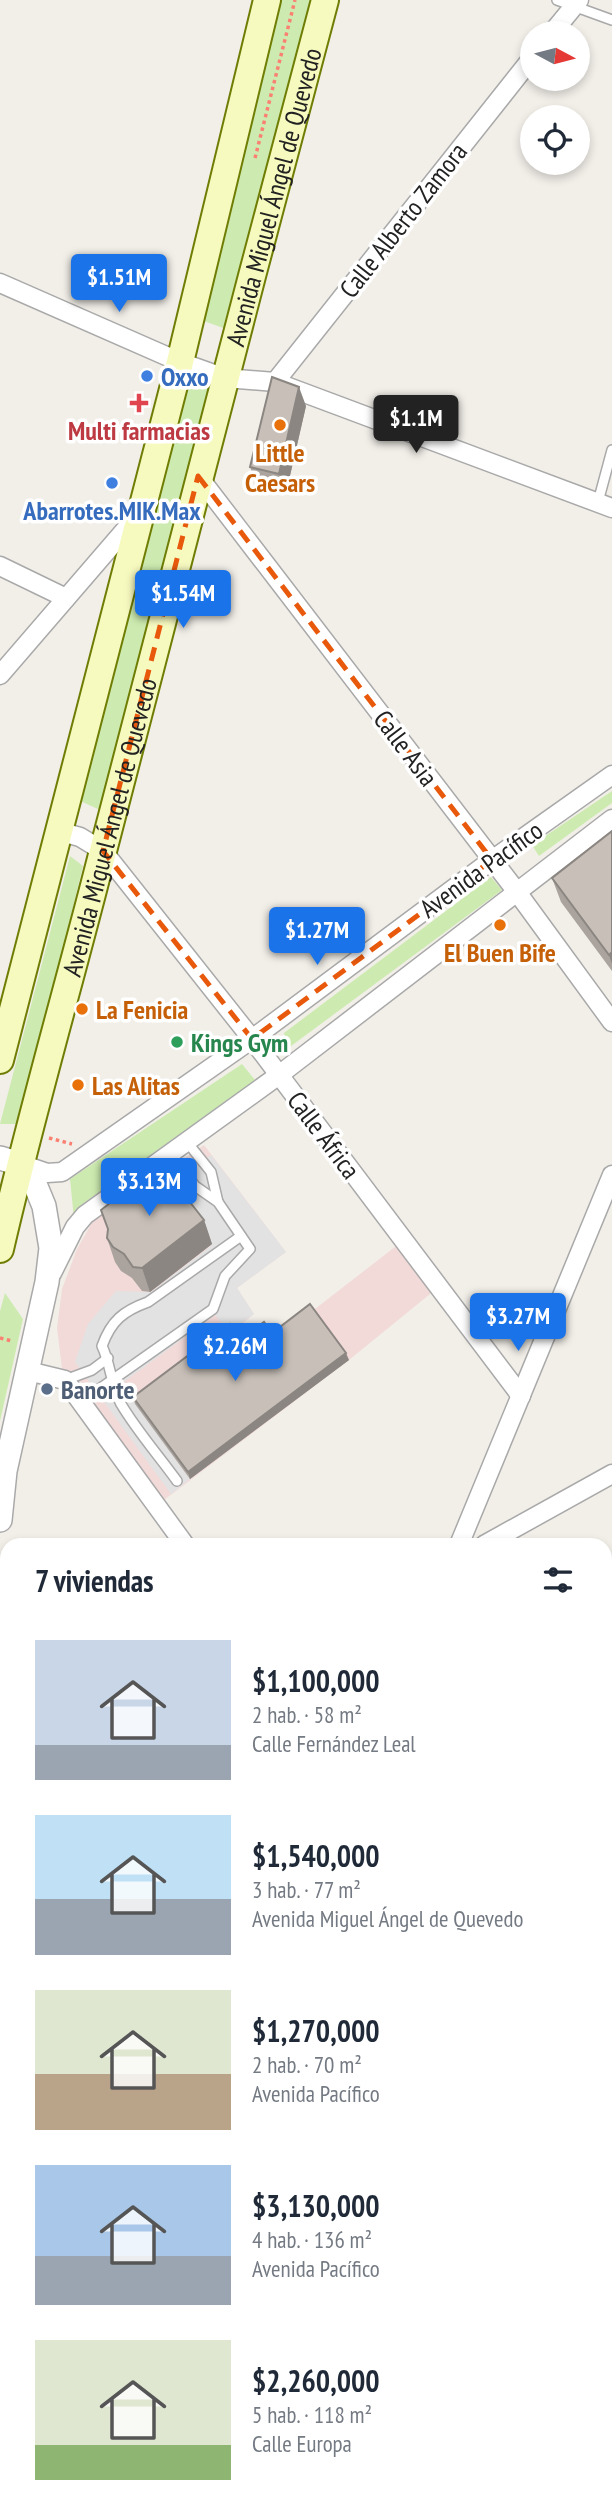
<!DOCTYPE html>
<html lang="es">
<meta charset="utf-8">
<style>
body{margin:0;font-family:"PT Sans Narrow",sans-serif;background:#f6f6f7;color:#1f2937;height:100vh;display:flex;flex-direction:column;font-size:26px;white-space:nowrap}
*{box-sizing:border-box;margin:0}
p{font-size:23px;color:#747a83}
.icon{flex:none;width:38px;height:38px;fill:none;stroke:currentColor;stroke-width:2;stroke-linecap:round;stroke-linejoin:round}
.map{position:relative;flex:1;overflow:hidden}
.panel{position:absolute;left:0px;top:1538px;width:612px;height:975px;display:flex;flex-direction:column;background:#fff;border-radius:21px 21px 0 0;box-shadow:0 4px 10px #0003}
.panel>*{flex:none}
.needle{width:46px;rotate:97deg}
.controls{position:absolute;left:520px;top:21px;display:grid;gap:14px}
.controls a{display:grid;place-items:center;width:70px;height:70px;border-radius:50%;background:#fff;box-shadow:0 4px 10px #0003;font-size:35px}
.price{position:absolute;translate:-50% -60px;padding:0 16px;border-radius:7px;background:#1a73e8;color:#fff;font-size:23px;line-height:46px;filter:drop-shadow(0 2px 4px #0008)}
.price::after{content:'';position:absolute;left:50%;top:42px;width:21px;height:16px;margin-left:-10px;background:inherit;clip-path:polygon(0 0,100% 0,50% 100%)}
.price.active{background:#222;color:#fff}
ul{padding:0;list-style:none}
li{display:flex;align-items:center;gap:21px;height:175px;padding:0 35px}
li span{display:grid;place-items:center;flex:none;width:196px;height:140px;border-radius:0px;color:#555}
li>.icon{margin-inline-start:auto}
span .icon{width:84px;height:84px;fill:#fffc;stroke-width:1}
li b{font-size:30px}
h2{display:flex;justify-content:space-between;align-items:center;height:84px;padding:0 35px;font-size:30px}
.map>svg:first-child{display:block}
.commercial{fill:#f2dad9}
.education{fill:#ffffe5}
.grass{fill:#cdebb0}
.parking{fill:#e2e2e2}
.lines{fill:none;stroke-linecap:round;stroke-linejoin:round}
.service-casing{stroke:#a9a9a9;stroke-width:12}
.pedestrian-casing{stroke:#a9a9a9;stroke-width:18}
.minor-casing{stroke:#a9a9a9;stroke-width:21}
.tertiary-casing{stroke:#a9a9a9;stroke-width:26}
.secondary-casing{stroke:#707d05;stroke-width:30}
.path{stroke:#fa8072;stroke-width:3.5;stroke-dasharray:3.5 3.5;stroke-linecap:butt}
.service{stroke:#fff;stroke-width:9}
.pedestrian{stroke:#fff;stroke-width:14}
.minor{stroke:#fff;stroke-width:18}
.tertiary{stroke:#fff;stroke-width:23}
.secondary{stroke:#f7fabf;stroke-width:26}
.wall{fill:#aba49e}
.shaded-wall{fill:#8b8681}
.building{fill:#c7bfb8;stroke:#8b8681;stroke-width:2}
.marked{fill:none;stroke:#e8590c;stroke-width:5;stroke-dasharray:14 9;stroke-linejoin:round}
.shop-dot{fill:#3f7fe0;stroke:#fff;stroke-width:2.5}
.health-dot{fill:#e0444e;stroke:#fff;stroke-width:2.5}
.food-dot{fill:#e8710a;stroke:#fff;stroke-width:2.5}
.leisure-dot{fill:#2e9e5b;stroke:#fff;stroke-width:2.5}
.service-dot{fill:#5c6f8a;stroke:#fff;stroke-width:2.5}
.labels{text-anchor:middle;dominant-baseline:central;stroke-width:7;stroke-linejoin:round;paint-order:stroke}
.street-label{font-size:26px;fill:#222;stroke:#fff}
.shop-label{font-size:26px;font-weight:bold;fill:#366cbe;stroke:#fff;text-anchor:start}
.health-label{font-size:26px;font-weight:bold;fill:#be3a42;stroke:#fff}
.food-label{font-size:26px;font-weight:bold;fill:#c56008;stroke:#fff}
.leisure-label{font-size:26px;font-weight:bold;fill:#27864d;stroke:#fff;text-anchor:start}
.service-label{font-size:26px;font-weight:bold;fill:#4e5e75;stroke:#fff;text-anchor:start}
</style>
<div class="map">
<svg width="612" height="2512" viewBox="0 0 612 2512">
<rect width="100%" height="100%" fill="#f2efe9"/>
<polygon class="commercial" points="204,1145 286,1252 237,1288 254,1314 233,1331 243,1346 275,1340 400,1243 435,1290 349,1360 164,1500 62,1369 57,1328 62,1289 77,1249 93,1221"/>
<polygon class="education" points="606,2201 612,2203 612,2512 331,2512 333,2506 606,2506"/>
<g class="grass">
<polygon points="280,0 314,0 226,329 201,320"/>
<polygon points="184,380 209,388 100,810 76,799"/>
<polygon points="612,791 612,803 539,856 532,845"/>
<polygon points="70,856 83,866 20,1124 0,1124"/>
<polygon points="491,877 502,890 287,1049 284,1033"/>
<polygon points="242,1064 255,1080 81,1205 74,1219 70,1179"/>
<polygon points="5,1293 23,1319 0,1421 0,1311"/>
</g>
<polygon class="parking" points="211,1155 286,1252 237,1288 254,1314 229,1332 215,1315 121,1384 190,1479 171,1494 75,1362 88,1324 116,1291 151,1292 212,1245 168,1188"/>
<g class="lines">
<defs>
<g id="service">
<polyline points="557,0 612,20"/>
<polyline points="598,502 612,450"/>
<polyline points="187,1142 211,1172 218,1202"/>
<polyline points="65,1380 92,1370 108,1358"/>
<polyline points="81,1402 213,1309 225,1276 250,1249 218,1202 195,1186 171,1153"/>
<path d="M177 1481C159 1456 137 1431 121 1404 111 1386 111 1365 102 1346 111 1321 123 1311 148 1302L241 1236"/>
<polyline points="0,1814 7,1810"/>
</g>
<polyline id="pedestrian" points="0,1940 7,1940"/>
<g id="minor">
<polyline points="552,33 579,0"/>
<polyline points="0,283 180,362 225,378 275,382 612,508"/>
<polyline points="275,382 532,58"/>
<polyline points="198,476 517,892 612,1022"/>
<polyline points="0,566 66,598"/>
<polyline points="0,675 137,516"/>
<polyline points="58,831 80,837 103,851 252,1039 521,1396"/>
<polyline points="21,1164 47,1173 62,1172 252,1039 492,860 612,775"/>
<polyline points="52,1273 75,1227 85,1215 279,1075 612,819"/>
<polyline points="28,1371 65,1380 185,1545"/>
<polyline points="459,1545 612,1175"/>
<polyline points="484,1545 612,1474"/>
<polyline points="606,1740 612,1722"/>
<polyline points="606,1976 612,1978"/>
<polyline points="0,2257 7,2258"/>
<polyline points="0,2346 7,2336"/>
<polyline points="331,2512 333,2506"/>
</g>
<g id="tertiary">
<polyline points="0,1158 20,1164 32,1177 44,1206 51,1248 47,1282 5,1471 0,1520"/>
<polyline points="0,1572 7,1611"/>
<polyline points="140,2506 141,2512"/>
</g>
<g id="secondary">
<polyline points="0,1060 180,362 267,0"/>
<path id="s1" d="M0 1249C31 1114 70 982 104 847 176 565 250 282 325 0"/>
</g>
</defs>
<use href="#service" class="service-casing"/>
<use href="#pedestrian" class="pedestrian-casing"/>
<use href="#minor" class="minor-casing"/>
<use href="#tertiary" class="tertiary-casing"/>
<use href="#secondary" class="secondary-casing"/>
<g class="path">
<polyline points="255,158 295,0"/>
<polyline points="49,1138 72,1144"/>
<polyline points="0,1338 12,1341"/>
</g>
<use href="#service" class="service"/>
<use href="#pedestrian" class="pedestrian"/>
<use href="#minor" class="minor"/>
<use href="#tertiary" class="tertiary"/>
<use href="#secondary" class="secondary"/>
</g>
<g class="wall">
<polygon points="306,406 286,493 257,486 250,467"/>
<polygon points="612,831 612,971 561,902 552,878"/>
<polygon points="101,1210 204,1220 212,1244 150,1292 142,1291 132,1278 121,1271 115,1262 107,1238 108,1230"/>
<polygon points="272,1333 349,1360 190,1479 135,1404 133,1397 241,1339"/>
<polygon points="606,2401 612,2402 612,2507 604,2506 606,2506"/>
</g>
<g class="shaded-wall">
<polygon points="299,387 306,406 286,493 279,474"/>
<polygon points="612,952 612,964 609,955"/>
<polygon points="204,1220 212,1244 150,1292 142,1268"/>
<polygon points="346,1353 349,1360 190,1479 188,1472"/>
<polygon points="237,2506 242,2506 244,2512 237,2512"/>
</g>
<g class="building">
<polygon points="272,377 299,387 279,474 250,467"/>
<polygon points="612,831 612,952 609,955 552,878"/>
<polygon points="160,1164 204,1220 142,1268 133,1267 124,1254 113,1247 107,1238 108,1229 101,1210"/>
<polygon points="310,1304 346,1353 188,1472 133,1397 230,1324 241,1339 264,1322 272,1333"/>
<polygon points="606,2401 612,2402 612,2485 606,2484"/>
<polygon points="174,2506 237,2506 237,2512 175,2512"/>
</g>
<path class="marked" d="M198 476 492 860 252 1039 103 851Z"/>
<g class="shop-dot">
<circle cx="147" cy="376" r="7"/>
<circle cx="112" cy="483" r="7"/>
</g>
<path class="health-dot" d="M135.5 392.5h7v7h7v7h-7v7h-7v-7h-7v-7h7z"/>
<g class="food-dot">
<circle cx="280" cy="425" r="7"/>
<circle cx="500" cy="925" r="7"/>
<circle cx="82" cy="1009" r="7"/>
<circle cx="78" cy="1085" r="7"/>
</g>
<circle class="leisure-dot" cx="177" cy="1042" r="7"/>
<circle class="service-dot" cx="47" cy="1389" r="7"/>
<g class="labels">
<g class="street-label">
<text stroke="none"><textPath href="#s1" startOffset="1087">Avenida Miguel Ángel de Quevedo</textPath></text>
<text transform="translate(403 220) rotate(-52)">Calle Alberto Zamora</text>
<text transform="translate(406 748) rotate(53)">Calle Asia</text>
<text stroke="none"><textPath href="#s1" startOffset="436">Avenida Miguel Ángel de Quevedo</textPath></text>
<text transform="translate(481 869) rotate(-36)">Avenida Pacífico</text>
<text transform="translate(324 1135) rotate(53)">Calle África</text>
</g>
<g class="shop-label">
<text x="161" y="376">Oxxo</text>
<text x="112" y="510" text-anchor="middle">Abarrotes.MIK.Max</text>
</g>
<g class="health-label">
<text x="139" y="430">Multi farmacias</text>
</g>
<g class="food-label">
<text x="280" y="452">Little<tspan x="280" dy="30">Caesars</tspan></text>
<text x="500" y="952">El Buen Bife</text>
<text x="96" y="1009" text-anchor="start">La Fenicia</text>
<text x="92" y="1085" text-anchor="start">Las Alitas</text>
</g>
<g class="leisure-label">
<text x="191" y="1042">Kings Gym</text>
</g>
<g class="service-label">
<text x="61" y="1389">Banorte</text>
</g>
</g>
</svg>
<div class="controls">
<a><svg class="needle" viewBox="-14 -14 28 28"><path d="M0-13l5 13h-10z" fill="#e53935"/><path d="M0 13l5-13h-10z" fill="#747a83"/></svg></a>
<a><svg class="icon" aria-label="locate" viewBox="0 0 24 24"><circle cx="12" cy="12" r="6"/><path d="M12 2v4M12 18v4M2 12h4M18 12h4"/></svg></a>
</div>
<b class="price" style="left:119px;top:314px">$1.51M</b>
<b class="price active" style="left:416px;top:455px">$1.1M</b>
<b class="price" style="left:183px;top:630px">$1.54M</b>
<b class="price" style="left:317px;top:967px">$1.27M</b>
<b class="price" style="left:149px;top:1218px">$3.13M</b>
<b class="price" style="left:518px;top:1353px">$3.27M</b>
<b class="price" style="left:235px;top:1383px">$2.26M</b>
<section class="panel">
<h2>7 viviendas<svg class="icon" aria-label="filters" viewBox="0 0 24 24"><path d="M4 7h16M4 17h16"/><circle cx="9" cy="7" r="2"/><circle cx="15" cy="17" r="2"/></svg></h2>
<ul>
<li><span style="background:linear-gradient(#c9d6e8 75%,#9aa5b1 0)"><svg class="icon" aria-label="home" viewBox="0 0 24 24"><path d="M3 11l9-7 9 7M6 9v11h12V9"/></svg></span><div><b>$1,100,000</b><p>2 hab. · 58 m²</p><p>Calle Fernández Leal</p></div></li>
<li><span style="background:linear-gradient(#bfe0f5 60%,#9aa5b1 0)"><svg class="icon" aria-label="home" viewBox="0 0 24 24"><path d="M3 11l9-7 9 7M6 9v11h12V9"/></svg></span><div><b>$1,540,000</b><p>3 hab. · 77 m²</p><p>Avenida Miguel Ángel de Quevedo</p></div></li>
<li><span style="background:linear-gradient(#dfe7d0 60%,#b9a48a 0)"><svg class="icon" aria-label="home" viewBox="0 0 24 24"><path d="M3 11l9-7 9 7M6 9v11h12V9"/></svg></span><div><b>$1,270,000</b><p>2 hab. · 70 m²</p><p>Avenida Pacífico</p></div></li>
<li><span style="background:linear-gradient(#a9c7e8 65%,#9aa5b1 0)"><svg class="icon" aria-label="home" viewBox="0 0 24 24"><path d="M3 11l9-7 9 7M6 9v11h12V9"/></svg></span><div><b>$3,130,000</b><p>4 hab. · 136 m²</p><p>Avenida Pacífico</p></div></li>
<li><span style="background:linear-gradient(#dfe7d0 75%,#8fb573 0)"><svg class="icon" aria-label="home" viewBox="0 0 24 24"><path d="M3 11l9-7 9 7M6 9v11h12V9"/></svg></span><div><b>$2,260,000</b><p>5 hab. · 118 m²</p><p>Calle Europa</p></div></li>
</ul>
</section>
</div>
